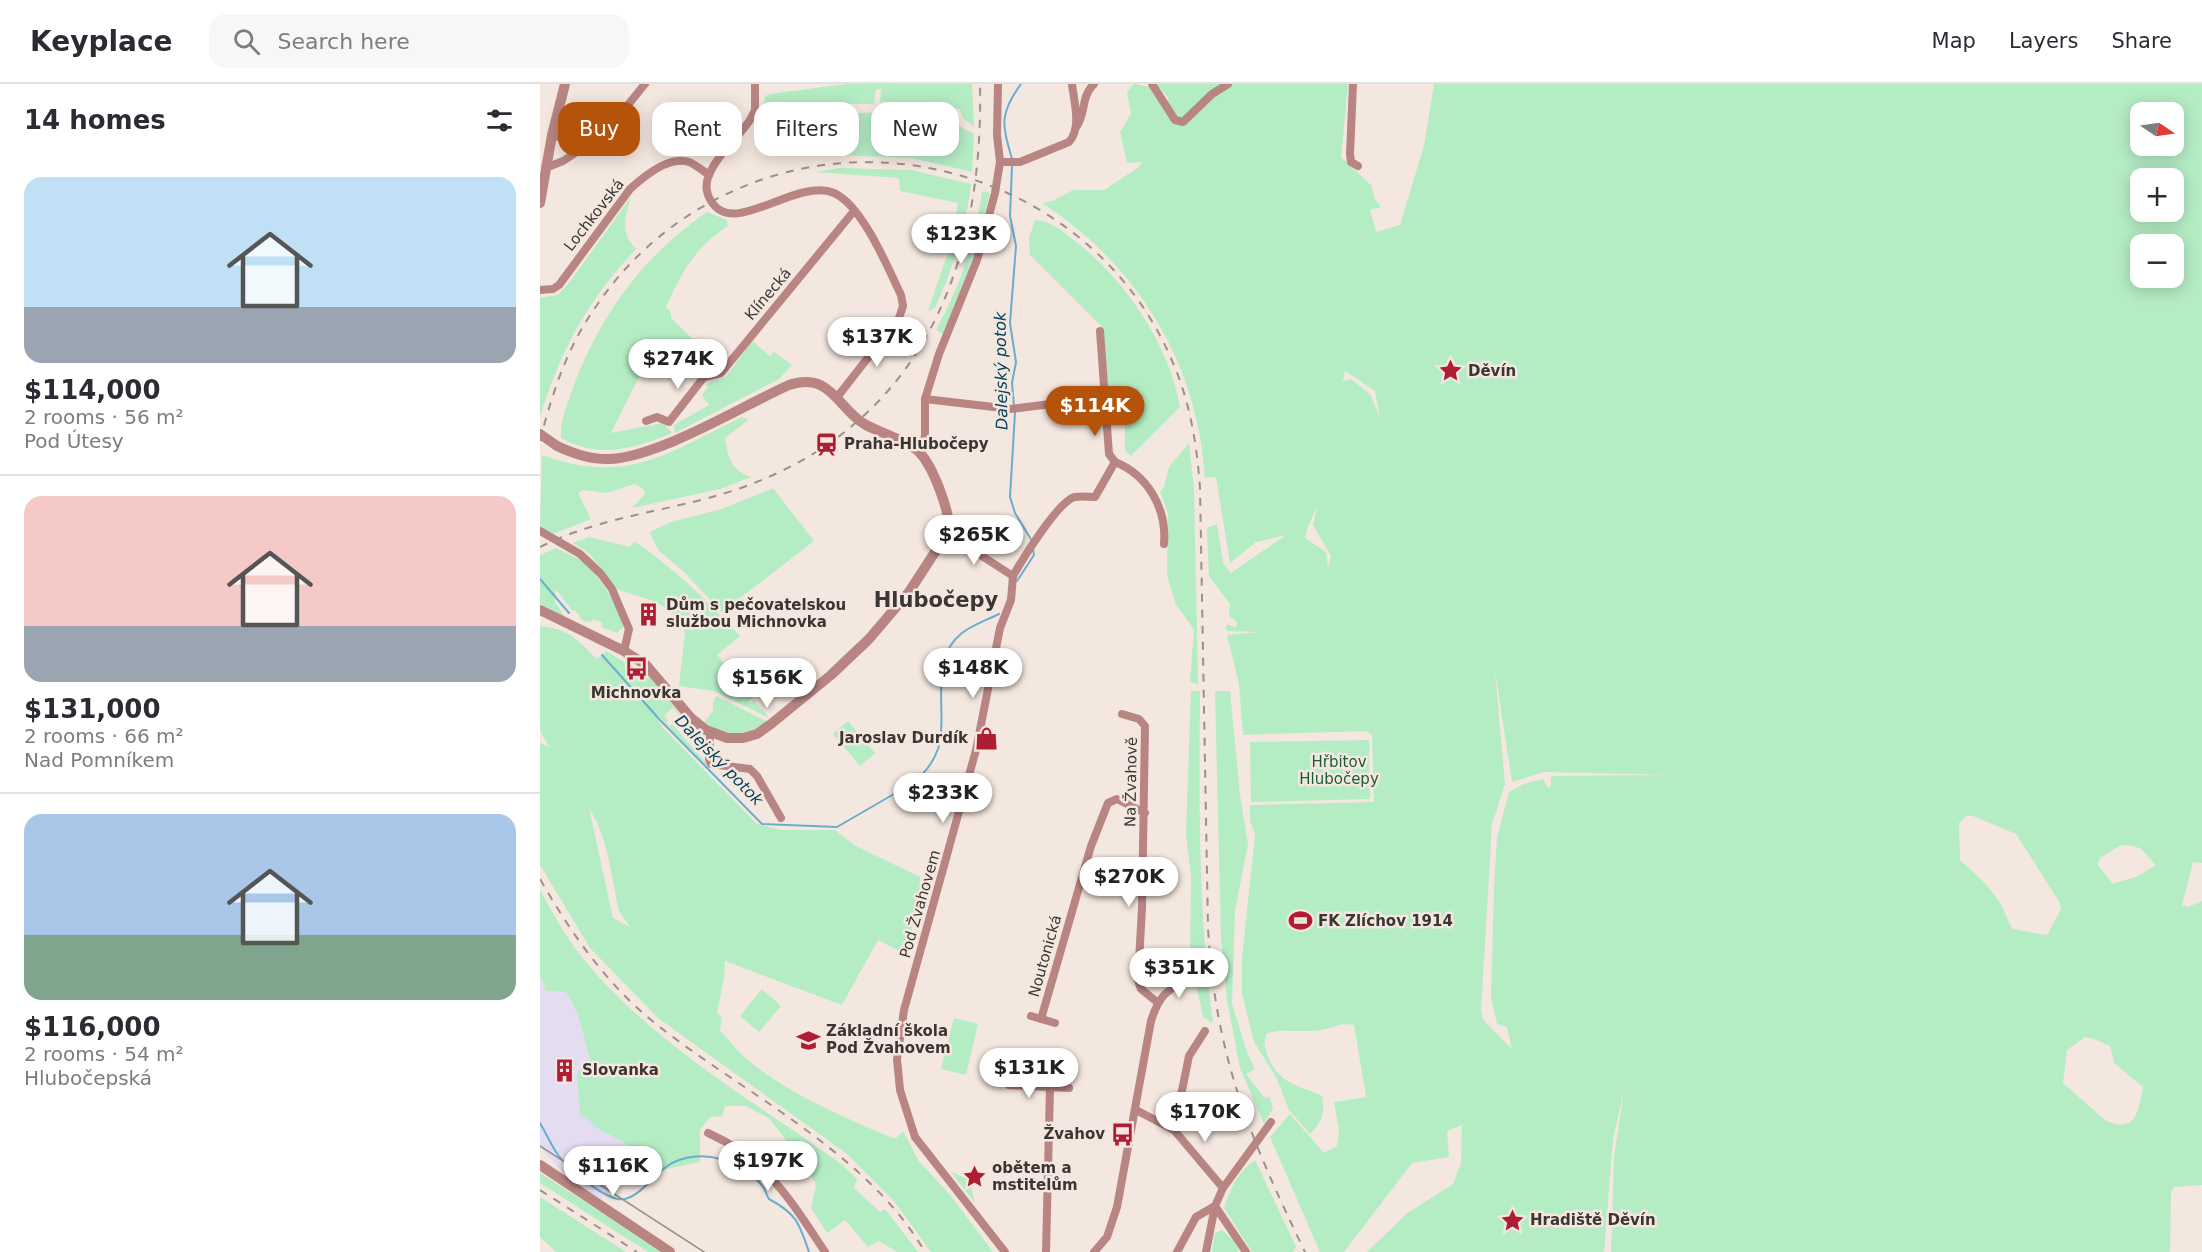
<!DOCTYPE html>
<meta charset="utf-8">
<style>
body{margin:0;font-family:"DejaVu Sans",sans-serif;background:#f7f7f7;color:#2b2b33;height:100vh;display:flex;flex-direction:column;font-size:22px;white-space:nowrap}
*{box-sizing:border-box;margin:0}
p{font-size:20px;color:#7c7c81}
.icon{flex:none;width:33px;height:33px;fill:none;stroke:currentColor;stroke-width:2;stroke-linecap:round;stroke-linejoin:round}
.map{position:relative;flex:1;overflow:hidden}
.sheet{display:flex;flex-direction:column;background:#fff;width:540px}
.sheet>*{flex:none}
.banner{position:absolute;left:18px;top:18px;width:570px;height:54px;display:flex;gap:12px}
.needle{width:39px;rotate:103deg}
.fabs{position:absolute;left:1590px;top:18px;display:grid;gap:12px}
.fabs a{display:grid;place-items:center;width:54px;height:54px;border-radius:12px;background:#fff;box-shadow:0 3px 15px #0003;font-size:30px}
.price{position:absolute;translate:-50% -51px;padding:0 14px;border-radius:21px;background:#fff;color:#222;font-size:20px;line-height:39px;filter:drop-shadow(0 2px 3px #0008)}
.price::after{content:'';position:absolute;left:50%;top:36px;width:18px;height:14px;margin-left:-9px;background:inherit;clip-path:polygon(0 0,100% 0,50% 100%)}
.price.active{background:#b45309;color:#fff}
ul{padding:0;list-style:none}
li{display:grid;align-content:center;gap:12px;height:318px;padding:0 24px}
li+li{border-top:2px solid #e1e1e2}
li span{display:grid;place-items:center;height:186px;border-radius:18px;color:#555}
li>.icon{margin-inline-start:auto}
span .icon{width:108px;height:108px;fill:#fffc;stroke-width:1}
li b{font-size:26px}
h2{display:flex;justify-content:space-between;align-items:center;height:72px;padding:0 24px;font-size:26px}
.pill{padding:0 21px;border-radius:18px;background:#fff;box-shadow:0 3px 15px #0003;font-size:21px;line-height:54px}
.pill.active{background:#b45309;color:#fff}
header{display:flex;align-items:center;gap:36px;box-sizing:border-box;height:84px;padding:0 30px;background:#fff;border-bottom:2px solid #e1e1e2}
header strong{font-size:28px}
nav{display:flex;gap:33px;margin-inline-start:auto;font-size:21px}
.search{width:420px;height:54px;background:#f7f7f7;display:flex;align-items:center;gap:15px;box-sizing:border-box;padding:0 21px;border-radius:18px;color:#7c7c81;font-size:22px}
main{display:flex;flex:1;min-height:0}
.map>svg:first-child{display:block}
.industrial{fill:#e4dcf1}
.green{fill:#b4ecc4;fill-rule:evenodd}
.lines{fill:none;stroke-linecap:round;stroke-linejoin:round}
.stream{stroke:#69aecf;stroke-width:2}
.minor{stroke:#b98582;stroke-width:8}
.tertiary{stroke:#b98582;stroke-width:10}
.tram{stroke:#9a918b;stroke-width:1.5}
.rail{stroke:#9a918b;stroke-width:2;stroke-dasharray:8 8;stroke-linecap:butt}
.tertiary-bridge{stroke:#b98582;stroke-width:10}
.labels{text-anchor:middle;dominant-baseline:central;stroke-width:5;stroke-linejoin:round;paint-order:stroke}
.street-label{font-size:15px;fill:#3b3633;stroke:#f4e7df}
.poi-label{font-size:15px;font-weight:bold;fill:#3b3633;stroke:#f4e7df;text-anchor:start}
.park-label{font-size:15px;fill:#1b5c35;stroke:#f4e7df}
.water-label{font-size:16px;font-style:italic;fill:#06435a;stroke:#f4e7df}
.district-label{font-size:21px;font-weight:bold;fill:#3b3633;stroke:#f4e7df}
</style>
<header>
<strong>Keyplace</strong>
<div class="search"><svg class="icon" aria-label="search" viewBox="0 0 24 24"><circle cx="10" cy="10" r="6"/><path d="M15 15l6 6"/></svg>Search here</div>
<nav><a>Map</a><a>Layers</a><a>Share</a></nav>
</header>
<main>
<section class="sheet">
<h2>14 homes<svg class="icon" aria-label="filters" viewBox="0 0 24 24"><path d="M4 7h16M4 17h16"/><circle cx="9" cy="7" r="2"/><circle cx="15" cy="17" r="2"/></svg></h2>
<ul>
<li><span style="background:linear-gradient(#bfe0f5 70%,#9aa5b1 0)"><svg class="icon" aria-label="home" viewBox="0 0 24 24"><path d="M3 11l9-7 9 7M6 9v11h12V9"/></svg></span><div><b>$114,000</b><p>2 rooms · 56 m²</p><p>Pod Útesy</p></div></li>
<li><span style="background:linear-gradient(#f6c9c9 70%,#9aa5b1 0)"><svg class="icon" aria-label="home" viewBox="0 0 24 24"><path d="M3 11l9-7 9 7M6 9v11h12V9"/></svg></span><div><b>$131,000</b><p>2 rooms · 66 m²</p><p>Nad Pomníkem</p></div></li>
<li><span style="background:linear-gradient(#a9c7e8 65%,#7fa58c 0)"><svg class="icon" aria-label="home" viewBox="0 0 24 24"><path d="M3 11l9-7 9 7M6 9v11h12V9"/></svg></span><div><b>$116,000</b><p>2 rooms · 54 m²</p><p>Hlubočepská</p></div></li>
</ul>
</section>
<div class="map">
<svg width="1662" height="1168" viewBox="0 0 1662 1168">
<rect width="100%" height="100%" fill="#f4e7df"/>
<polygon class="industrial" points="0,891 6,907 26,908 37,927 50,975 59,1045 92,1063 91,1092 60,1116 28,1095 0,1063"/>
<g class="green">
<polygon points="307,0 432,0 434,43 423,34 420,25 340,18 341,5 336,6 334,20 224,20 225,13 229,10"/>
<path d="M594 0 611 3 624 19 629 15 616 0H808L801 73 831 101 835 115 841 123 830 126 836 148 860 141 884 62 894 0H1662V779L1653 778 1642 821 1648 823 1662 817V1101L1634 1103 1631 1108 1630 1168H1071L1074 1073 1084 1007 1073 1055 1064 1168H827L866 1130 913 1100 921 1079 922 1041 907 1047 909 1073 872 1079 804 1168H780L730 1053 750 1030 784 1069 797 1062 799 1047 794 1018 826 1013 814 941C795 938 797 944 781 946 763 949 746 944 727 949 723 958 724 963 728 972 739 1001 757 1000 782 1012 785 1031 783 1036 770 1050L749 1026 736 993 714 958 702 909V875L715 750 710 737V721L834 718 832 651 826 647 703 651 699 600 687 551 719 548 688 547 685 544 687 540 696 544 697 538 689 532 690 520 669 492 667 444 677 440 683 479 691 489 746 451 716 458 690 479 676 393 665 394C658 280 598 181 502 119L512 117 533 106H564L599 83 602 78 587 79 580 48 591 30 587 8ZM1600 28H1634V62H1600ZM1600 94H1634V128H1600ZM1600 160H1634V194H1600ZM805 287 835 307 840 334 830 310 811 295 803 297ZM777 423 773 441 791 472 788 484 786 468 765 454 768 442ZM955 587 972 698 1004 688 1131 691 1011 692V702L1008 704 1003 695 984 700 969 708 957 754 954 804 951 914 957 940 967 943 972 965 944 937 941 927 952 740 965 700ZM1426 732H1433L1476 750 1520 819 1521 825 1507 851 1472 845 1461 820 1446 800 1420 776 1419 739ZM1587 761 1600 764 1616 781 1598 792 1573 800 1558 781 1560 774 1579 762ZM1545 953 1554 955 1570 962 1574 979 1603 1003C1599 1027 1595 1051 1565 1036L1523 999 1527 966Z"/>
<polygon points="365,28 410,34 423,45 434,49 432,88 372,74 291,71 274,54 255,42 217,40 221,31"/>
<path d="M300 84 371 86 431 100C426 143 413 184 395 224L388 227 409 165 418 119 360 107 359 94 275 88Z"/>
<path d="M442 107 450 109 433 174 403 250 396 246C420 203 436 156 442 107Z"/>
<path d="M91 113C85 133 80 149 96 165 47 217 21 265 0 333V214L18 211 29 199Z"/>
<path d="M167 128 187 136 188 142C156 162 141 189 126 223L131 229V234L165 267 151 279C140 263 124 263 109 273L71 349 123 339 132 349C94 365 59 375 21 354 20 335 28 319 34 301 61 230 104 171 167 128Z"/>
<path d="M495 136C512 137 522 147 535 157 585 196 629 260 640 323L591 372 585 366V330L571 326 562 243 490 171 489 154Z"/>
<polygon points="212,257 230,272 234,268 252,281 239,295 135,349 134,341 169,321 162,311 168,303 166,300 186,293"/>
<path d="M202 333 208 336 185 354C188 373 191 387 211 393L180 405 92 424 105 410 103 405 95 400 66 409 43 406 38 409 51 435 13 450 0 444 2 371C88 402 127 369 202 333Z"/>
<polygon points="649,359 654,404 658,600 650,598 654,545 636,521 627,491 628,429 620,408 624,403 629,383"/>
<polygon points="233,404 274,457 182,528 143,487 118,466 110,448 131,438 182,425"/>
<path d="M49 453 90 463 94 457C134 484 168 517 200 552L177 571 212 614 209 617 210 619 214 616 220 623 219 625H222L229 634 174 607 139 602 145 549 136 533 127 524 113 517 76 505 49 469 33 459Z"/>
<path d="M16 464C26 469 41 475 49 483 61 495 83 529 83 545L81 544 77 549 61 543 63 539 53 535 51 538 43 537 34 525 32 527 16 505 15 518 24 532 0 520V471Z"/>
<path d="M0 542C31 546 36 555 57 575L66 567 111 594 142 633 166 654 154 648 133 624 124 631 128 637 127 639 130 642 132 640 170 683 168 685 118 631 117 634 123 644 217 740 241 746H295L314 761 380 793 381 810 365 870 338 856 302 921 185 877 184 894 177 929 182 933 180 947C190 957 199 969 209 977 250 1011 307 1035 355 1055L363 1047 378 1076 411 1112 453 1168H391L354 1117 307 1070 118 934 50 864 0 781V659L9 663 0 647ZM49 724C68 754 71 789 78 823 79 830 87 837 90 843L73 834Z"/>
<path d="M651 607H660C659 718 658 828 673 939L663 933 650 870 651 792 646 751Z"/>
<polygon points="675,607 690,607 700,711 708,760 695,827 692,920 708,971 715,985 706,990 724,1013 730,1014 733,1024 724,1040 700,984 687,916 681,856"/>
<path d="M176 612 228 638C211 649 178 659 165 637L173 627V618Z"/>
<polygon points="308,637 335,669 320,682 293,650"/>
<polygon points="829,656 830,715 711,718 710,658"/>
<path d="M0 806C13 829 25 852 41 872 110 958 211 1015 300 1079L317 1095 314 1104 340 1128 345 1125 378 1168H357L339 1157 328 1163 305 1136 287 1149 271 1124 276 1102 268 1084 229 1034 206 1022H185L182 1032 170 1033 160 1046V1078L91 1092 92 1063 59 1045 40 1030 37 989 50 975 37 927 26 908 6 907 0 891Z"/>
<polygon points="222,905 241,922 219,948 200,932"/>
<polygon points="414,934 438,940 426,991 401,985"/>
<path d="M715 1076 756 1163 753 1168H712L684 1124C691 1103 697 1089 715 1076Z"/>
<polygon points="435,1085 441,1093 431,1102 435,1119 410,1087 425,1094"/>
<polygon points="0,1089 124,1168 108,1168 0,1099"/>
<polygon points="0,1113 86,1168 16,1168 0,1153"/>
<polygon points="682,1146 694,1157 699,1168 672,1168 675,1149"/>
</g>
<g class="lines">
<g class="stream">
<path d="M472 75C462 40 459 30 481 0"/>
<polyline points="472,81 470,132 476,162 470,239 476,278 472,299 474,322"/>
<polyline points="475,328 470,413 475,429 492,457"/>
<polyline points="0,495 29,529"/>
<polyline points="477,497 494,471 493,466"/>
<path d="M62 571 120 636 222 740 297 743 373 699C384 690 393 679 398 665 409 629 387 576 422 549 432 541 447 536 459 530"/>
<path d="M0 1039C6 1049 11 1061 18 1071 28 1084 67 1119 85 1115 103 1110 116 1088 132 1079 163 1064 203 1076 223 1103 226 1106 226 1111 229 1115 257 1130 259 1139 269 1168"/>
</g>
<g class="minor">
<path d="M215 0V26L210 36C198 54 177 71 169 91 165 100 166 109 171 117 194 155 255 93 294 109 322 121 348 184 361 211L363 222 359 234 298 312"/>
<polyline points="612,0 635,36 643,38 672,10 688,0"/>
<polyline points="813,0 810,70 811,78 818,82"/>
<path d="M537 42C546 28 541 12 554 0"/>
<path d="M12 51C22 53 30 59 39 60 59 62 92 15 105 0"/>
<path d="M460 78H480L529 58C542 44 534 18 532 0"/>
<polyline points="8,83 23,77 49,60"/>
<path d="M0 206 13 205 19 201 90 105C103 93 129 71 149 78 155 80 163 87 169 91"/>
<polyline points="560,247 569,370 575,378"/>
<polyline points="385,315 471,325 566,313"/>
<polyline points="106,337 117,333 129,338 164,293 181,289 314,127"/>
<polyline points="379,366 385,352 385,315 399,270 437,176 455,109 460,78 457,51 458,0"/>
<path d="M575 378C608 391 627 425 624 460"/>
<polyline points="0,447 40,470 61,490 72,505 89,545 84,567"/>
<polyline points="409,451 473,492"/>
<path d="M473 492C482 476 519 416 535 413 541 412 549 413 555 413L575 378"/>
<polyline points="582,630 599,635 605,642 602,824 598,896 601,905 617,918"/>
<polyline points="170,649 169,675 171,680 210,685 217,692 241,734"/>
<polyline points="491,932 515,939"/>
<polyline points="501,935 551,762 568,719 577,715 605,729"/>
<polyline points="469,1001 529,1004"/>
<polyline points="596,1026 634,1046 683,1104 675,1122 666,1168"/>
<polyline points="634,1046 649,972 665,947"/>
<path d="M168 1049C227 1075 251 1117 285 1168"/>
<polyline points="683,1104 731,1038"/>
<polyline points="675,1122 706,1168"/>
<polyline points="465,1168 375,1053 360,1006 357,975 364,926 436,666 460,544 471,516 473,492"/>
<polyline points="506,1168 510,1003"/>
<path d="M554 1168 567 1153 577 1123 611 937C619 912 625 907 649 895"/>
<polyline points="637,1168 656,1133 675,1122"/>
</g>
<g class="tertiary">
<polyline points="0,119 12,51 25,0"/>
<path d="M0 526 84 567 106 581 151 634 166 646 187 654H203L217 650 231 640 291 591 329 555 369 508 410 445C408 425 394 383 379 368 370 358 339 348 326 341 298 326 292 287 249 301 200 323 121 372 70 375 51 376 34 370 17 362"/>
<polyline points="0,1081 130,1168"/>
</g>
<polyline class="tram" points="0,1062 164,1168"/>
<g class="rail">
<path d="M0 357C12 309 28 261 57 221 99 159 161 114 233 92 391 44 569 124 633 279 650 318 657 361 660 404L668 843C675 972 710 1054 765 1168"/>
<path d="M0 463C64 431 129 428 195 406 381 343 444 183 440 0"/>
<path d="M0 795C31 849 66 900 116 940 204 1010 327 1068 385 1168"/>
<polyline points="0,1106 97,1168"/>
</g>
<polyline class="tertiary-bridge" points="0,350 17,362"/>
</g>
<defs>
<symbol id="sight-bare" viewBox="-9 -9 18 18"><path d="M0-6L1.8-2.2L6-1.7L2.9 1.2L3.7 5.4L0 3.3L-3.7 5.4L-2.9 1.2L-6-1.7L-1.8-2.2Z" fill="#b01c31" stroke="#f4e7df" stroke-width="2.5" paint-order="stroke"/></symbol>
<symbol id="station-bare" viewBox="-9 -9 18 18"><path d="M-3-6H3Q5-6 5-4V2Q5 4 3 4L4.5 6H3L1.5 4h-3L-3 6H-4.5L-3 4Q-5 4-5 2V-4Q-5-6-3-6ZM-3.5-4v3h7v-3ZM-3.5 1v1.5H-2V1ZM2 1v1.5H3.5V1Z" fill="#b01c31" stroke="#f4e7df" stroke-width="2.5" paint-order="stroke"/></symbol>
<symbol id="building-bare" viewBox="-9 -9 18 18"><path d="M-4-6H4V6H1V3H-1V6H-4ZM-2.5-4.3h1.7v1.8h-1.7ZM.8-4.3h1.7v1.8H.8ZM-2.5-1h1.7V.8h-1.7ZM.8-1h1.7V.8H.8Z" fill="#b01c31" stroke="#f4e7df" stroke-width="2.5" paint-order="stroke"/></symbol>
<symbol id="bus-bare" viewBox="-9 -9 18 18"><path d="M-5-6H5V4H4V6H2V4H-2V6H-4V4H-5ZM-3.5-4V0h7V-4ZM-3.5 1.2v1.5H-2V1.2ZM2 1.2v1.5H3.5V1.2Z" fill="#b01c31" stroke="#f4e7df" stroke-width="2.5" paint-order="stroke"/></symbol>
<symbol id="shop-bare" viewBox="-9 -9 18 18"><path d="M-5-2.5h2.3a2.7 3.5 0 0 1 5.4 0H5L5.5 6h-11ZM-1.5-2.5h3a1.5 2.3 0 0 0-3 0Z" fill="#b01c31" stroke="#f4e7df" stroke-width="2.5" paint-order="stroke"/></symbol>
<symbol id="stadium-bare" viewBox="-9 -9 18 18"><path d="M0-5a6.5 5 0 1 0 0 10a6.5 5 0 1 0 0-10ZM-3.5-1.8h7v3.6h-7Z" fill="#b01c31" stroke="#f4e7df" stroke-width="2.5" paint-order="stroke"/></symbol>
<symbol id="school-bare" viewBox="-9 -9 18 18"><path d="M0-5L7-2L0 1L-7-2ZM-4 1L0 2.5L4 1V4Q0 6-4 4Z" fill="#b01c31" stroke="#f4e7df" stroke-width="2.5" paint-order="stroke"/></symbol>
</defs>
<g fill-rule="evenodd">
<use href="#sight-bare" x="894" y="270" width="33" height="33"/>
<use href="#station-bare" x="270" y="344" width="33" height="33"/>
<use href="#building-bare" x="92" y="514" width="33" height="33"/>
<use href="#bus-bare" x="80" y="568" width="33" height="33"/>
<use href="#shop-bare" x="430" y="638" width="33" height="33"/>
<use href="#stadium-bare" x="744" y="820" width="33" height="33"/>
<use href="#school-bare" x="252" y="940" width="33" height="33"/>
<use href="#building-bare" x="8" y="970" width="33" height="33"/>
<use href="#bus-bare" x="566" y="1034" width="33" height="33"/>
<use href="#sight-bare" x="418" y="1076" width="33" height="33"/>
<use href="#sight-bare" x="956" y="1120" width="33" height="33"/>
</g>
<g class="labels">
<g class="street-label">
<text transform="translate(54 131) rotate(-52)">Lochkovská</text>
<text transform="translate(228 210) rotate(-50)">Klínecká</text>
<text transform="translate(591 698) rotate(-89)">Na Žvahově</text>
<text transform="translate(380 820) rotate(-74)">Pod Žvahovem</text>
<text transform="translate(505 872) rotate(-74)">Noutonická</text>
</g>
<g class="poi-label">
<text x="928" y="287">Děvín</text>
<text x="304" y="360">Praha-Hlubočepy</text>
<text x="126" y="521">Dům s pečovatelskou<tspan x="126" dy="17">službou Michnovka</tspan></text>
<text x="96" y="609" text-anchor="middle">Michnovka</text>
<text x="428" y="654" text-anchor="end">Jaroslav Durdík</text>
<text x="778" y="837">FK Zlíchov 1914</text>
<text x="286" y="947">Základní škola<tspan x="286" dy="17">Pod Žvahovem</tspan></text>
<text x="42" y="986">Slovanka</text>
<text x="565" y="1050" text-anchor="end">Žvahov</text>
<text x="452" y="1084">obětem a<tspan x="452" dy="17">mstitelům</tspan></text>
<text x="990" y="1136">Hradiště Děvín</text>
</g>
<g class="park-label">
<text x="799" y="678">Hřbitov<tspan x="799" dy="17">Hlubočepy</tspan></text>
</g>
<g class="water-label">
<text transform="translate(461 287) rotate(-91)">Dalejský potok</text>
<text transform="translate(179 676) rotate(46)">Dalejský potok</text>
</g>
<g class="district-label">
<text x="396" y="516">Hlubočepy</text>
</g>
</g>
</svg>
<div class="fabs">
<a><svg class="needle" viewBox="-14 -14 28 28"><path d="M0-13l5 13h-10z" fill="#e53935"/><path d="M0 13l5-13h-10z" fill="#7c7c81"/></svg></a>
<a>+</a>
<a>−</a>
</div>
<b class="price" style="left:421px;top:181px">$123K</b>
<b class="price" style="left:337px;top:284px">$137K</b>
<b class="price" style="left:138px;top:306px">$274K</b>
<b class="price active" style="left:555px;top:353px">$114K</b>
<b class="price" style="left:434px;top:482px">$265K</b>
<b class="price" style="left:433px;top:615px">$148K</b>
<b class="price" style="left:227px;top:625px">$156K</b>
<b class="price" style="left:403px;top:740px">$233K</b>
<b class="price" style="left:589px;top:824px">$270K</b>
<b class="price" style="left:639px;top:915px">$351K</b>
<b class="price" style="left:489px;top:1015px">$131K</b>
<b class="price" style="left:665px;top:1059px">$170K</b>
<b class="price" style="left:228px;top:1108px">$197K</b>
<b class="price" style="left:73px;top:1113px">$116K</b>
<div class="banner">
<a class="pill active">Buy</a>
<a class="pill">Rent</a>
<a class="pill">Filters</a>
<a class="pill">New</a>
</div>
</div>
</main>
